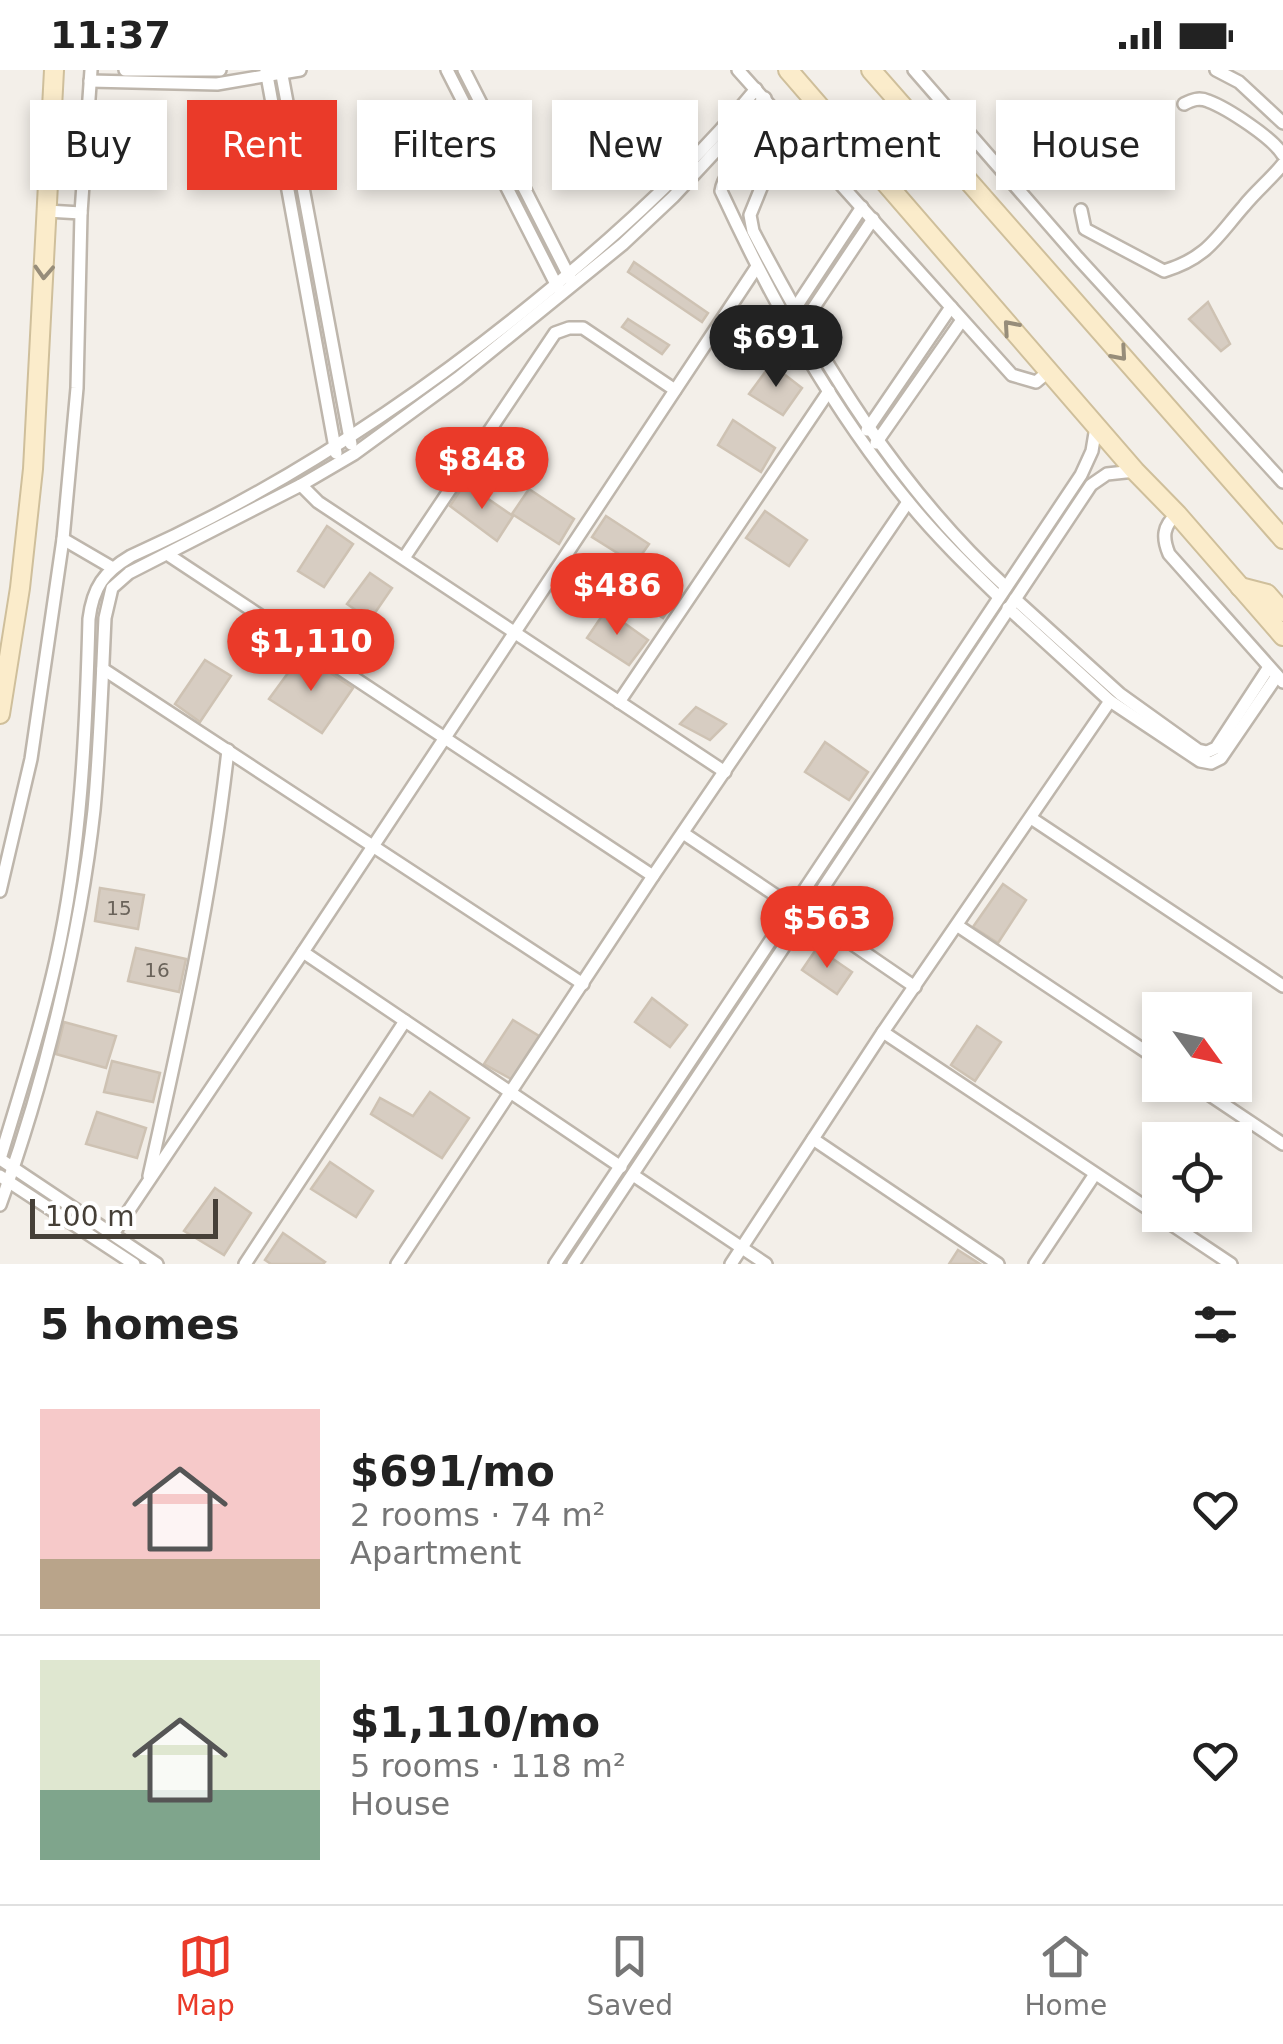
<!DOCTYPE html>
<meta charset="utf-8">
<style>
body{margin:0;font-family:"DejaVu Sans",sans-serif;background:#f2f2f2;color:#222;height:100vh;display:flex;flex-direction:column;font-size:38px;white-space:nowrap}
*{box-sizing:border-box;margin:0}
p{font-size:32px;color:#767676}
.icon{flex:none;width:55px;height:55px;fill:none;stroke:currentColor;stroke-width:2;stroke-linecap:round;stroke-linejoin:round}
.map{position:relative;height:1194px;overflow:hidden}
.drawer{display:flex;flex-direction:column;background:#fff;flex:1}
.drawer>*{flex:none}
.banner{position:absolute;left:30px;top:30px;width:1225px;height:90px;display:flex;gap:20px}
.needle{width:65px;rotate:123deg}
.controls{position:absolute;left:1142px;top:922px;display:grid;gap:20px}
.controls a{display:grid;place-items:center;width:110px;height:110px;border-radius:0px;background:#fff;box-shadow:0 5px 15px #0003;font-size:50px}
.scale{position:absolute;left:30px;bottom:25px;width:188px;box-sizing:border-box;padding-left:10px;border:5px solid #464038;border-top:0;font-size:28px;line-height:35px;white-space:nowrap;color:#464038;-webkit-text-stroke:8px #fff;paint-order:stroke}
.price{position:absolute;translate:-50% -85px;padding:0 22px;border-radius:35px;background:#ea3a29;color:#fff;font-size:32px;line-height:65px;filter:drop-shadow(0 2px 5px #0008)}
.price::after{content:'';position:absolute;left:50%;top:60px;width:30px;height:22px;margin-left:-15px;background:inherit;clip-path:polygon(0 0,100% 0,50% 100%)}
.price.current{background:#222;color:#fff}
ul{padding:0;list-style:none}
li{display:flex;align-items:center;gap:30px;height:250px;padding:0 40px}
li+li{border-top:2px solid #e0e0e0}
li span{display:grid;place-items:center;flex:none;width:280px;height:200px;border-radius:0px;color:#555}
li>.icon{margin-inline-start:auto}
span .icon{width:120px;height:120px;fill:#fffc;stroke-width:1}
li b{font-size:42px}
h2{display:flex;justify-content:space-between;align-items:center;height:120px;padding:0 40px;font-size:42px}
.pill{padding:0 35px;border-radius:0px;background:#fff;box-shadow:0 5px 15px #0003;font-size:35px;line-height:90px}
.pill.current{background:#ea3a29;color:#fff}
.status{display:flex;justify-content:space-between;align-items:center;height:70px;padding:0 50px;background:#fff;direction:ltr}
.status svg{height:28px;fill:currentColor}
.dock{display:flex;justify-content:space-around;align-items:center;height:140px;border-top:2px solid #e0e0e0;background:#fff;font-size:28px;color:#767676}
.dock a{display:grid;justify-items:center;gap:5px}
.dock .current{color:#ea3a29}
.map>svg:first-child{display:block}
.building{fill:#d7cdc2;stroke:#cec2b3;stroke-width:2.5}
.lines{fill:none;stroke-linecap:round;stroke-linejoin:round}
.street-casing{stroke:#beb6ac;stroke-width:16}
.secondary-casing{stroke:#cfbf9b;stroke-width:22}
.street{stroke:#fff;stroke-width:11}
.secondary{stroke:#fbeccb;stroke-width:18}
.oneway{stroke:#978d7a}
.labels{text-anchor:middle;dominant-baseline:central;stroke-width:10;stroke-linejoin:round;paint-order:stroke}
.number-label{font-size:20px;fill:#6a635a}
</style>
<div class="status"><b>11:37</b><svg viewBox="0 0 49 12"><path d="M0 12V9h3v3zM5 12V6h3v6zM10 12V3h3v9zM15 12V0h3v12zM26 1h20v11H26zM47 4h2v5h-2z"/></svg></div>
<div class="map">
<svg width="1283" height="1194" viewBox="0 0 1283 1194">
<rect width="100%" height="100%" fill="#f3efe9"/>
<g class="building">
<polygon points="634,192 708,243 702,252 628,202"/>
<polygon points="1208,232 1230,274 1221,281 1189,249"/>
<polygon points="742,248 778,270 763,297 726,273"/>
<polygon points="628,249 669,275 662,284 622,257"/>
<polygon points="771,294 802,318 783,345 749,324"/>
<polygon points="733,350 775,378 761,402 718,375"/>
<polygon points="465,413 513,446 497,471 450,436"/>
<polygon points="529,419 574,449 559,474 512,444"/>
<polygon points="765,441 807,470 789,496 746,468"/>
<polygon points="606,446 649,474 635,494 592,467"/>
<polygon points="327,456 353,474 324,517 298,501"/>
<polygon points="638,494 680,522 663,548 620,520"/>
<polygon points="370,503 392,518 370,550 347,534"/>
<polygon points="606,540 648,570 629,595 587,568"/>
<polygon points="302,584 353,618 322,663 269,629"/>
<polygon points="205,590 231,606 200,652 175,634"/>
<polygon points="696,637 726,654 710,670 680,654"/>
<polygon points="825,672 868,702 849,730 805,702"/>
<polygon points="1003,814 1026,830 998,873 973,857"/>
<polygon points="100,818 144,825 138,859 95,851"/>
<polygon points="136,878 186,889 179,922 128,911"/>
<polygon points="817,878 852,902 837,924 802,900"/>
<polygon points="652,928 687,955 670,977 635,952"/>
<polygon points="513,950 539,966 511,1009 484,994"/>
<polygon points="64,952 116,966 106,998 56,984"/>
<polygon points="977,956 1001,972 975,1011 951,995"/>
<polygon points="112,991 160,1003 153,1032 104,1022"/>
<polygon points="430,1022 469,1048 442,1088 371,1044 380,1028 413,1046"/>
<polygon points="97,1042 146,1058 137,1088 86,1074"/>
<polygon points="330,1092 373,1121 356,1147 311,1119"/>
<polygon points="215,1118 251,1143 224,1185 184,1161"/>
<polygon points="283,1163 325,1192 323,1194 271,1194 265,1190"/>
<polygon points="958,1180 980,1194 949,1194"/>
</g>
<g class="lines">
<defs>
<g id="street">
<polyline points="125,0 220,0"/>
<polyline points="266,0 336,383"/>
<polyline points="281,0 351,374"/>
<polyline points="447,0 558,218"/>
<polyline points="464,0 571,210"/>
<polyline points="738,0 1012,305 1036,312 1049,301"/>
<polyline points="914,0 1078,188 1283,412"/>
<polyline points="1216,0 1239,12 1283,53"/>
<polyline points="90,11 217,14 300,0"/>
<path d="M1184 34C1192 30 1199 27 1208 31 1227 38 1273 68 1283 85"/>
<path d="M1081 140 1085 159 1164 201C1207 188 1216 168 1244 136 1256 121 1271 109 1283 94"/>
<polyline points="47,141 81,143"/>
<polyline points="792,243 862,137"/>
<polyline points="800,258 873,149"/>
<polyline points="867,360 951,237"/>
<polyline points="876,373 962,250"/>
<polyline points="301,415 318,432 725,702"/>
<path d="M1177 444C1163 456 1162 467 1169 484L1283 612"/>
<polyline points="63,469 111,497"/>
<polyline points="167,484 653,806"/>
<polyline points="404,488 555,263 569,258 583,258 675,320"/>
<path d="M999 527C968 497 937 467 910 434 832 340 772 231 721 121 725 96 753 86 763 113L750 145 753 161C821 291 897 417 1006 517"/>
<polyline points="1015,529 1120,624 1198,680 1207,682 1216,678 1269,597"/>
<polyline points="1008,538 1110,631 1200,691 1211,693 1221,688 1277,606"/>
<polyline points="103,599 583,914"/>
<polyline points="1110,631 883,962 1231,1194"/>
<polyline points="619,632 829,321"/>
<polyline points="1031,748 1283,916"/>
<polyline points="683,763 793,837"/>
<polyline points="0,821 31,689 63,469 77,318 81,143 91,0"/>
<polyline points="807,843 915,917"/>
<polyline points="958,856 1160,991"/>
<polyline points="1195,1015 1283,1074"/>
<polyline points="813,1069 998,1194"/>
<polyline points="621,1097 303,882 756,198"/>
<polyline points="633,1105 766,1194"/>
<polyline points="0,1106 134,1194"/>
<path d="M149 1106C181 964 212 824 228 680"/>
<path d="M0 1135C44 1015 80 867 94 740 100 676 102 611 105 548L112 518 129 503 301 415 354 384 458 308 623 174 673 127 765 28"/>
<polyline points="113,1164 303,882"/>
<path d="M157 1194 0 1089C20 1023 41 957 56 890 81 778 86 663 89 549 93 517 104 502 131 486 279 420 412 332 537 230 616 166 691 98 756 19"/>
<polyline points="245,1194 405,951"/>
<polyline points="397,1194 653,806 908,432"/>
<polyline points="555,1194 1081,405 1092,381 1096,357"/>
<polyline points="573,1194 1091,415 1107,404 1135,401"/>
<polyline points="731,1194 883,962"/>
<polyline points="1035,1194 1095,1104"/>
</g>
<g id="secondary">
<polyline points="788,0 1135,401 1177,444 1283,566"/>
<polyline points="871,0 1283,469"/>
<polyline points="1240,517 1267,524 1283,542"/>
<polyline points="0,644 20,518 33,399 54,0"/>
</g>
</defs>
<use href="#street" class="street-casing"/>
<use href="#secondary" class="secondary-casing"/>
<use href="#street" class="street"/>
<use href="#secondary" class="secondary"/>
</g>
<defs><path id="oneway-chevron" d="M-2-3.5L2.5 0L-2 3.5" fill="none" stroke-width="1.6" stroke-linecap="round" stroke-linejoin="round" transform="scale(2.5)"/></defs>
<g class="oneway">
<use href="#oneway-chevron" transform="translate(44 202) rotate(93)"/>
<use href="#oneway-chevron" transform="translate(1010 257) rotate(-131)"/>
<use href="#oneway-chevron" transform="translate(1120 284) rotate(49)"/>
</g>
<g class="labels">
<g class="number-label">
<text x="119" y="838">15</text>
<text x="157" y="900">16</text>
</g>
</g>
</svg>
<div class="controls">
<a><svg class="needle" viewBox="-14 -14 28 28"><path d="M0-13l5 13h-10z" fill="#e53935"/><path d="M0 13l5-13h-10z" fill="#767676"/></svg></a>
<a><svg class="icon" aria-label="locate" viewBox="0 0 24 24"><circle cx="12" cy="12" r="6"/><path d="M12 2v4M12 18v4M2 12h4M18 12h4"/></svg></a>
</div>
<div class="scale">100 m</div>
<b class="price current" style="left:776px;top:320px">$691</b>
<b class="price" style="left:482px;top:442px">$848</b>
<b class="price" style="left:617px;top:568px">$486</b>
<b class="price" style="left:311px;top:624px">$1,110</b>
<b class="price" style="left:827px;top:901px">$563</b>
<div class="banner">
<a class="pill">Buy</a>
<a class="pill current">Rent</a>
<a class="pill">Filters</a>
<a class="pill">New</a>
<a class="pill">Apartment</a>
<a class="pill">House</a>
</div>
</div>
<section class="drawer">
<h2>5 homes<svg class="icon" aria-label="filters" viewBox="0 0 24 24"><path d="M4 7h16M4 17h16"/><circle cx="9" cy="7" r="2"/><circle cx="15" cy="17" r="2"/></svg></h2>
<ul>
<li><span style="background:linear-gradient(#f6c9c9 75%,#b9a48a 0)"><svg class="icon" aria-label="home" viewBox="0 0 24 24"><path d="M3 11l9-7 9 7M6 9v11h12V9"/></svg></span><div><b>$691/mo</b><p>2 rooms · 74 m²</p><p>Apartment</p></div><svg class="icon" aria-label="heart" viewBox="0 0 24 24"><path d="M12 20l-8-8c-3-5 5-10 8-4 3-6 11-1 8 4z"/></svg></li>
<li><span style="background:linear-gradient(#dfe7d0 65%,#7fa58c 0)"><svg class="icon" aria-label="home" viewBox="0 0 24 24"><path d="M3 11l9-7 9 7M6 9v11h12V9"/></svg></span><div><b>$1,110/mo</b><p>5 rooms · 118 m²</p><p>House</p></div><svg class="icon" aria-label="heart" viewBox="0 0 24 24"><path d="M12 20l-8-8c-3-5 5-10 8-4 3-6 11-1 8 4z"/></svg></li>
</ul>
</section>
<nav class="dock">
<a class="current"><svg class="icon" aria-label="map" viewBox="0 0 24 24"><path d="M3 6l6-2 6 2 6-2v14l-6 2-6-2-6 2zM9 4v14M15 6v14"/></svg>Map</a>
<a><svg class="icon" aria-label="saved" viewBox="0 0 24 24"><path d="M7 4h10v16l-5-4-5 4z"/></svg>Saved</a>
<a><svg class="icon" aria-label="home" viewBox="0 0 24 24"><path d="M3 11l9-7 9 7M6 9v11h12V9"/></svg>Home</a>
</nav>
